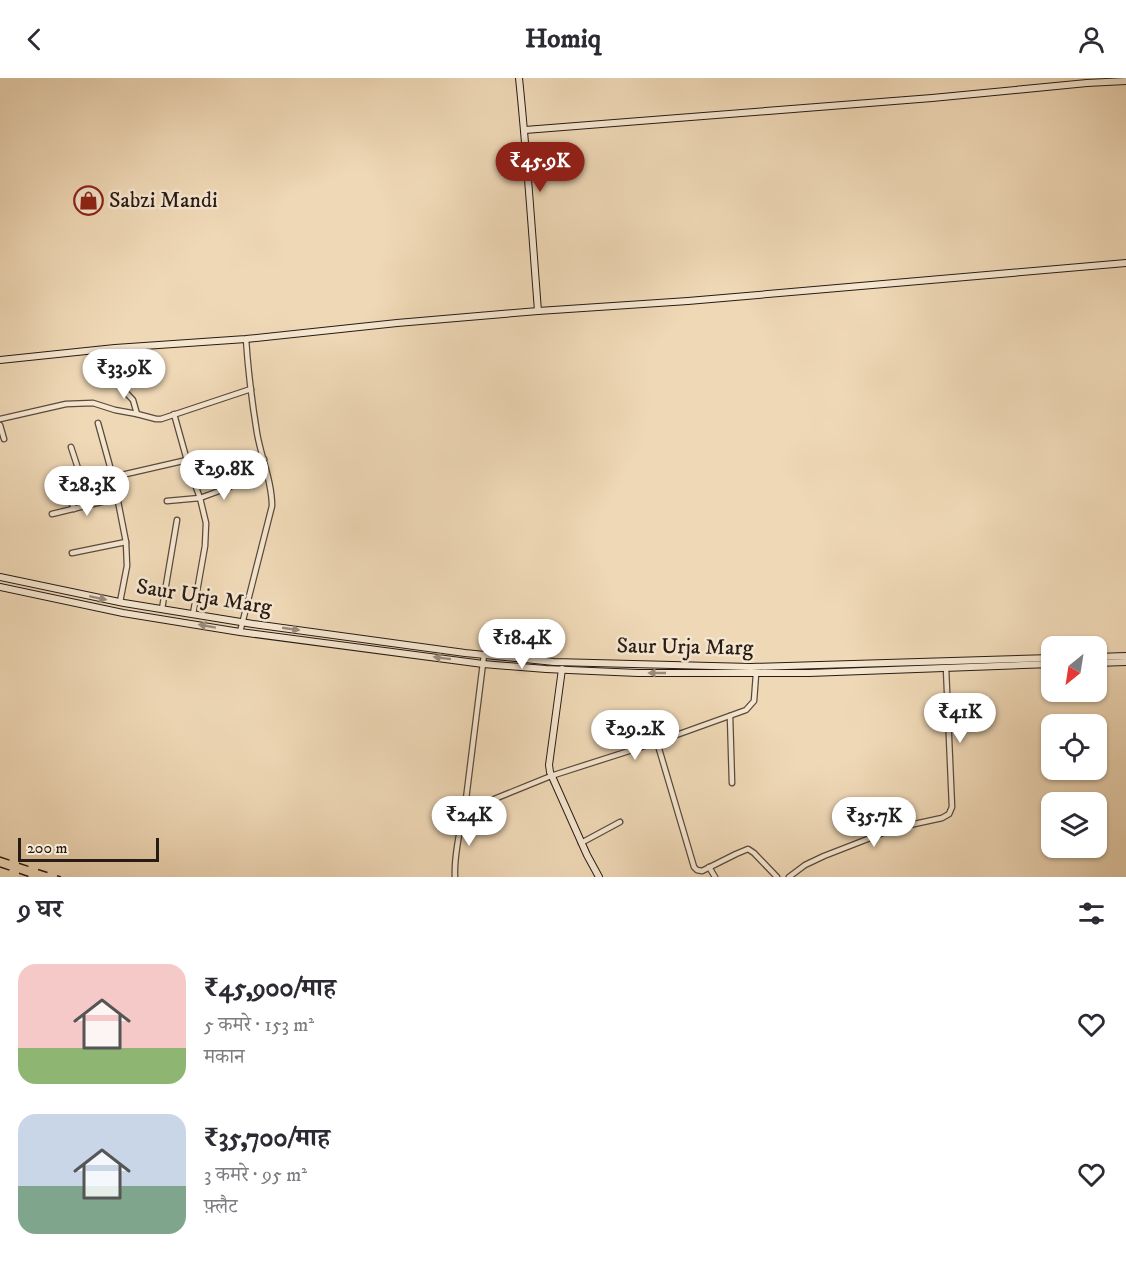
<!DOCTYPE html>
<html lang="hi">
<meta charset="utf-8">
<style>
body{margin:0;font-family:"IM FELL DW Pica","Noto Serif Devanagari",serif;background:#f2f2f3;color:#2b2b33;height:100vh;display:flex;flex-direction:column;font-size:22px;white-space:nowrap}
*{box-sizing:border-box;margin:0}
p{font-size:20px;color:#7c7c81}
.icon{flex:none;width:33px;height:33px;fill:none;stroke:currentColor;stroke-width:2;stroke-linecap:round;stroke-linejoin:round}
.map{position:relative;height:799px;overflow:hidden}
.panel{display:flex;flex-direction:column;background:#fff;flex:1}
.panel>*{flex:none}
.needle{width:39px;rotate:210deg}
.controls{position:absolute;left:1041px;top:558px;display:grid;gap:12px}
.controls a{display:grid;place-items:center;width:66px;height:66px;border-radius:12px;background:#fff;box-shadow:0 2px 4px #0004;font-size:30px}
.scale{position:absolute;left:18px;bottom:15px;width:141px;box-sizing:border-box;padding-left:6px;border:3px solid #281b14;border-top:0;font-size:16px;line-height:21px;white-space:nowrap;color:#281b14;-webkit-text-stroke:4px #f5e6d0;paint-order:stroke}
.price{position:absolute;translate:-50% -51px;padding:0 14px;border-radius:21px;background:#fff;color:#222;font-size:20px;line-height:39px;filter:drop-shadow(0 2px 3px #0008)}
.price::after{content:'';position:absolute;left:50%;top:36px;width:18px;height:14px;margin-left:-9px;background:inherit;clip-path:polygon(0 0,100% 0,50% 100%)}
.price.current{background:#8f2418;color:#fff}
ul{padding:0;list-style:none}
li{display:flex;align-items:center;gap:18px;height:150px;padding:0 18px}
li span{display:grid;place-items:center;flex:none;width:168px;height:120px;border-radius:18px;color:#555}
li>.icon{margin-inline-start:auto}
span .icon{width:72px;height:72px;fill:#fffc;stroke-width:1}
li b{font-size:26px}
h2{display:flex;justify-content:space-between;align-items:center;height:72px;padding:0 18px;font-size:26px}
header{display:flex;justify-content:space-between;align-items:center;height:78px;padding:0 18px;background:#fff;font-size:27px;font-weight:700}
.map>svg:first-child{display:block}
.lines{fill:none;stroke-linecap:round;stroke-linejoin:round}
.street-casing{stroke:#5a4a3c;stroke-width:7}
.secondary-casing{stroke:#281b14;stroke-width:8}
.street{stroke:#f5e6d0;stroke-width:4.5}
.secondary{stroke:#f5e6d0;stroke-width:6}
.rail{stroke:#281b14;stroke-width:1.5;stroke-dasharray:10 10;stroke-linecap:butt}
.oneway{fill:#998b7b}
.labels{text-anchor:middle;dominant-baseline:central;stroke-width:5;stroke-linejoin:round;paint-order:stroke}
.poi-label{font-size:22px;fill:#281b14;stroke:#f5e6d0;text-anchor:start}
.street-label{font-size:22px;fill:#281b14;stroke:#f5e6d0}
</style>
<header><svg class="icon" aria-label="back" viewBox="0 0 24 24"><path d="M15 5l-7 7 7 7"/></svg>Homiq<svg class="icon" aria-label="person" viewBox="0 0 24 24"><circle cx="12" cy="8" r="4"/><path d="M4 21q1-7 8-7t8 7"/></svg></header>
<div class="map">
<svg width="1126" height="799" viewBox="0 0 1126 799">
<rect width="100%" height="100%" fill="#efd8b6"/>
<filter id="stains"><feTurbulence type="fractalNoise" baseFrequency=".00333" numOctaves="4"/><feColorMatrix values="0 0 0 0 .2 0 0 0 0 .09 0 0 0 0 .02 0 0 0 .5 -.17"/></filter>
<radialGradient id="worn" r=".72"><stop offset=".6" stop-color="#630" stop-opacity="0"/><stop offset="1" stop-color="#630" stop-opacity=".3"/></radialGradient>
<g class="lines">
<defs>
<g id="street">
<polyline points="105,271 111,297 113,301 133,322 137,336"/>
<polyline points="174,336 190,393 200,420 206,445 205,468 193,536"/>
<polyline points="0,341 66,326 93,325 115,332 137,336 156,341 161,341 251,311"/>
<polyline points="98,345 114,403 126,464 127,488 120,524"/>
<polyline points="0,347 4,361"/>
<polyline points="71,369 90,427"/>
<polyline points="113,399 187,382"/>
<polyline points="64,402 74,431"/>
<polyline points="167,423 200,420 230,409 246,393 264,381"/>
<polyline points="52,436 118,420"/>
<polyline points="72,475 126,464"/>
<polyline points="162,531 177,442"/>
<path d="M240 554 272 428C272 403 261 379 257 355 252 324 248 292 246 261"/>
<polyline points="730,638 732,705"/>
<polyline points="657,664 694,789 697,792 702,793 736,776 748,771 754,775 777,799"/>
<polyline points="464,737 472,730 551,698 657,664 746,632 754,623 756,596"/>
<polyline points="581,765 620,744"/>
<polyline points="709,789 715,799"/>
<path d="M455 799C454 783 459 752 464 737L484 577"/>
<polyline points="789,799 805,787 824,778 896,750 942,740 949,736 952,729 946,590"/>
</g>
<g id="secondary">
<path d="M519 0C527 77 532 155 538 233"/>
<polyline points="525,52 932,20 1087,5 1126,3"/>
<polyline points="0,282 115,270 246,261 397,245 538,233 688,223 1126,185"/>
<polyline points="0,499 124,525 253,546 465,575 554,584 751,589 1052,580"/>
<polyline points="0,509 123,535 240,554 483,586 546,591 638,595 809,595 1052,586"/>
<polyline points="1096,579 1126,578"/>
<polyline points="1096,585 1126,584"/>
<polyline points="562,591 549,687 550,694 587,777 599,799"/>
</g>
</defs>
<use href="#street" class="street-casing"/>
<use href="#secondary" class="secondary-casing"/>
<use href="#street" class="street"/>
<use href="#secondary" class="secondary"/>
<g class="rail">
<polyline points="0,779 61,799"/>
<polyline points="0,789 30,799"/>
</g>
</g>
<defs><path id="oneway-solid" d="M-6-.8H1V-3.2L6.5 0L1 3.2V.8H-6Z" transform="scale(1.5)"/></defs>
<g class="oneway">
<use href="#oneway-solid" transform="translate(98 520) rotate(12)"/>
<use href="#oneway-solid" transform="translate(207 548) rotate(-170)"/>
<use href="#oneway-solid" transform="translate(291 551) rotate(8)"/>
<use href="#oneway-solid" transform="translate(442 580) rotate(-173)"/>
<use href="#oneway-solid" transform="translate(657 595) rotate(180)"/>
</g>
<defs>
<symbol id="shop-ring" viewBox="-11 -11 22 22"><circle r="9.5" fill="#f5e6d0" stroke="#8f2418" stroke-width="1.5"/><path d="M-5-2.5h2.3a2.7 3.5 0 0 1 5.4 0H5L5.5 6h-11ZM-1.5-2.5h3a1.5 2.3 0 0 0-3 0Z" fill="#8f2418"/></symbol>
</defs>
<g fill-rule="evenodd">
<use href="#shop-ring" x="72" y="106" width="33" height="33"/>
</g>
<g class="labels">
<g class="poi-label">
<text x="109" y="122">Sabzi Mandi</text>
</g>
<g class="street-label">
<text transform="translate(204 519) rotate(9)">Saur Urja Marg</text>
<text transform="translate(685 569) rotate(1)">Saur Urja Marg</text>
</g>
</g>
<rect width="100%" height="100%" filter="url(#stains)"/>
<rect width="100%" height="100%" fill="url(#worn)"/>
</svg>
<div class="controls">
<a><svg class="needle" viewBox="-14 -14 28 28"><path d="M0-13l5 13h-10z" fill="#e53935"/><path d="M0 13l5-13h-10z" fill="#7c7c81"/></svg></a>
<a><svg class="icon" aria-label="locate" viewBox="0 0 24 24"><circle cx="12" cy="12" r="6"/><path d="M12 2v4M12 18v4M2 12h4M18 12h4"/></svg></a>
<a><svg class="icon" aria-label="layers" viewBox="0 0 24 24"><path d="M12 4l9 5-9 5-9-5zM3 14l9 5 9-5"/></svg></a>
</div>
<div class="scale">200 m</div>
<b class="price current" style="left:540px;top:115px">₹45.9K</b>
<b class="price" style="left:124px;top:322px">₹33.9K</b>
<b class="price" style="left:224px;top:423px">₹29.8K</b>
<b class="price" style="left:87px;top:439px">₹28.3K</b>
<b class="price" style="left:522px;top:592px">₹18.4K</b>
<b class="price" style="left:960px;top:666px">₹41K</b>
<b class="price" style="left:635px;top:683px">₹29.2K</b>
<b class="price" style="left:469px;top:769px">₹24K</b>
<b class="price" style="left:874px;top:770px">₹35.7K</b>
</div>
<section class="panel">
<h2>9 घर<svg class="icon" aria-label="filters" viewBox="0 0 24 24"><path d="M4 7h16M4 17h16"/><circle cx="9" cy="7" r="2"/><circle cx="15" cy="17" r="2"/></svg></h2>
<ul>
<li><span style="background:linear-gradient(#f6c9c9 70%,#8fb573 0)"><svg class="icon" aria-label="home" viewBox="0 0 24 24"><path d="M3 11l9-7 9 7M6 9v11h12V9"/></svg></span><div><b>₹45,900/माह</b><p>5 कमरे · 153 m²</p><p>मकान</p></div><svg class="icon" aria-label="heart" viewBox="0 0 24 24"><path d="M12 20l-8-8c-3-5 5-10 8-4 3-6 11-1 8 4z"/></svg></li>
<li><span style="background:linear-gradient(#c9d6e8 60%,#7fa58c 0)"><svg class="icon" aria-label="home" viewBox="0 0 24 24"><path d="M3 11l9-7 9 7M6 9v11h12V9"/></svg></span><div><b>₹35,700/माह</b><p>3 कमरे · 95 m²</p><p>फ़्लैट</p></div><svg class="icon" aria-label="heart" viewBox="0 0 24 24"><path d="M12 20l-8-8c-3-5 5-10 8-4 3-6 11-1 8 4z"/></svg></li>
</ul>
</section>
